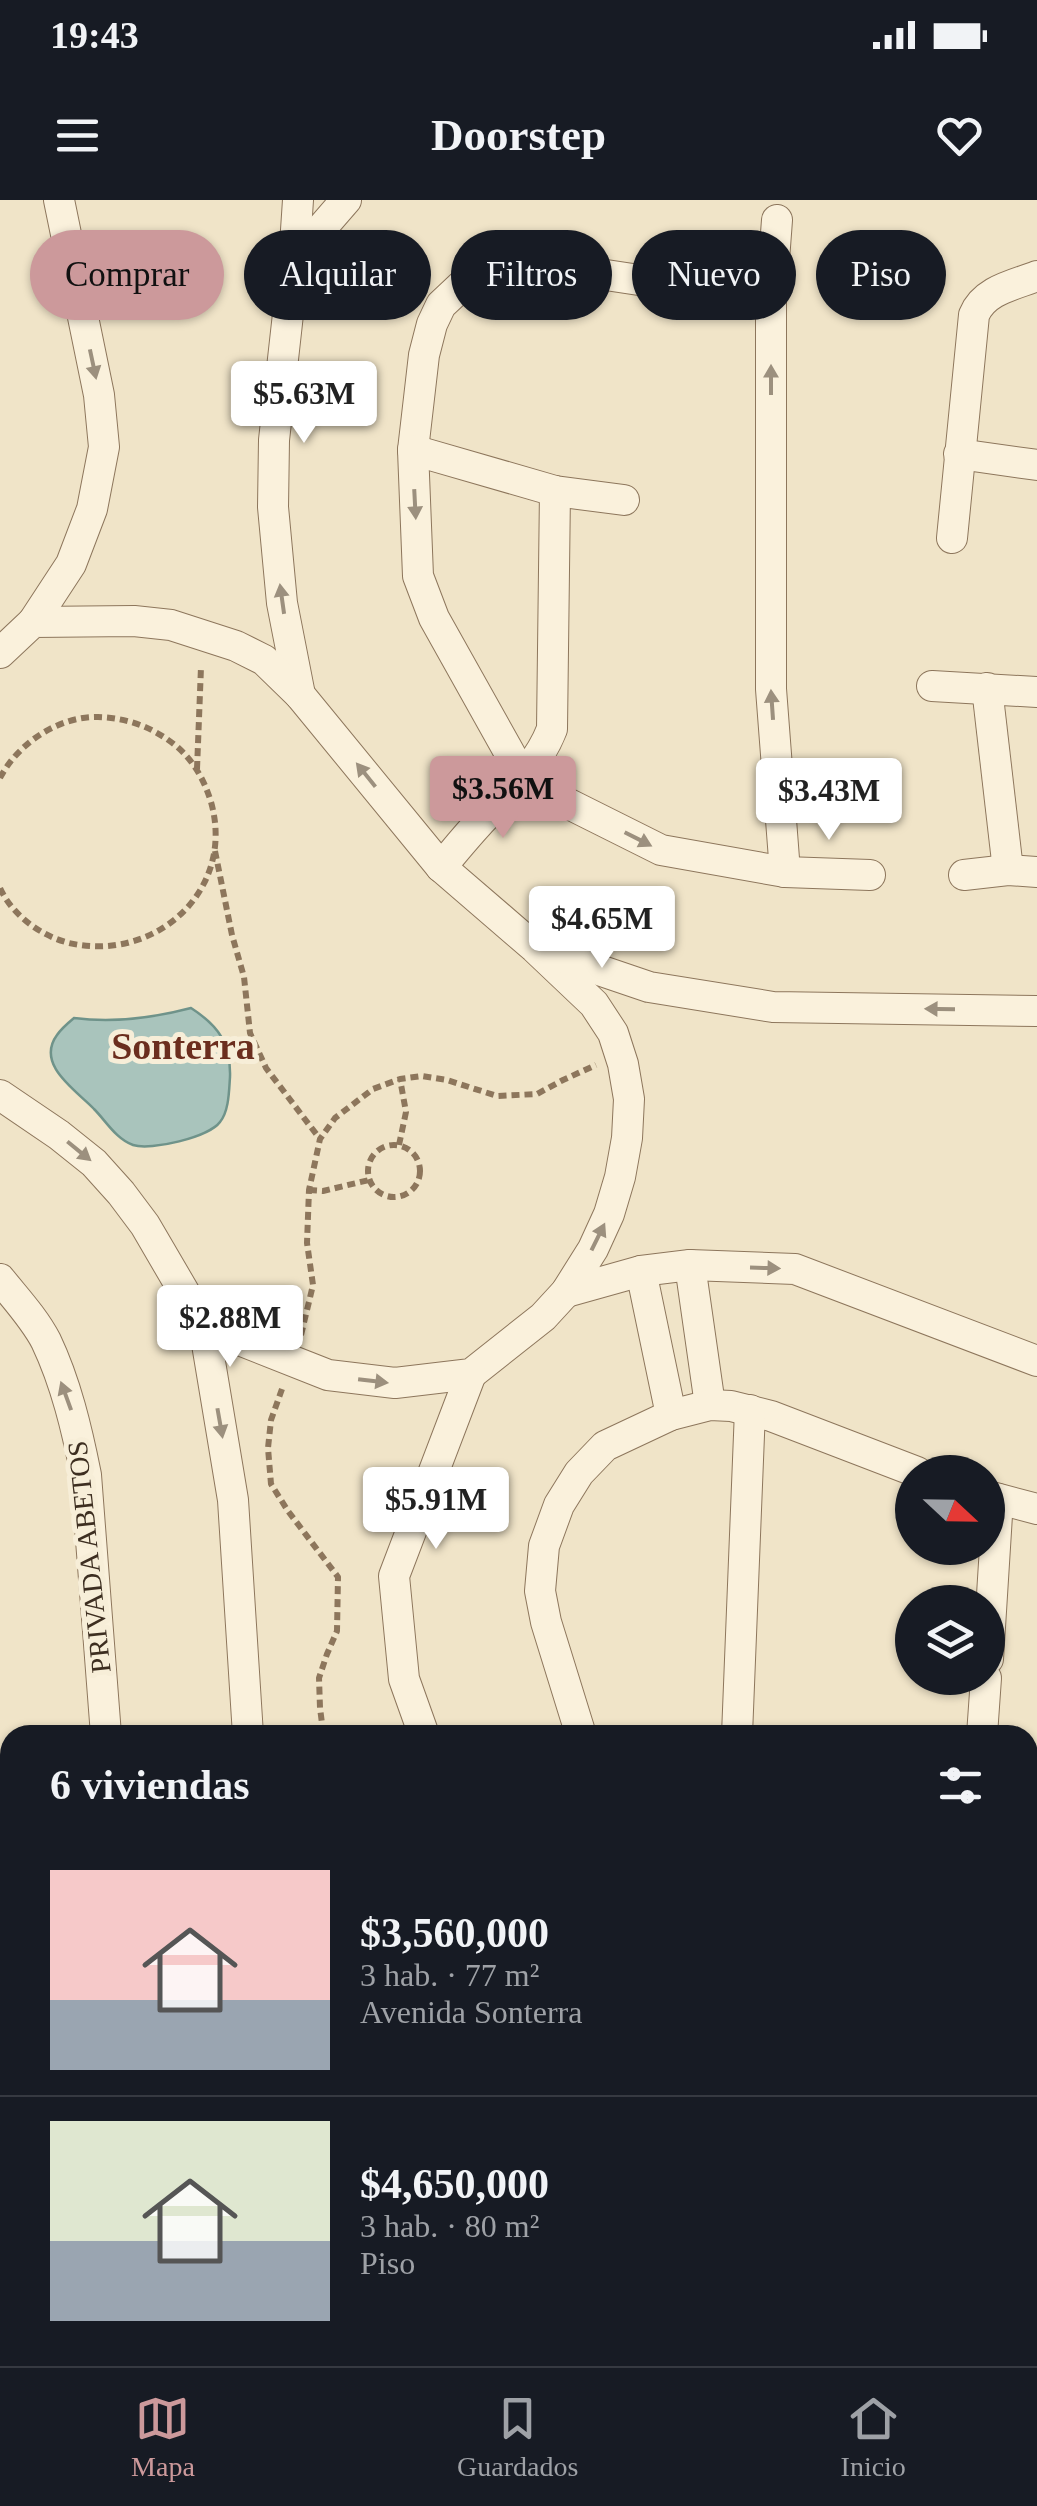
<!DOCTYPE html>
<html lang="es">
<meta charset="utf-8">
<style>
body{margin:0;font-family:"Times New Roman",serif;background:#20242c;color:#f1f3f6;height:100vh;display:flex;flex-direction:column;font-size:38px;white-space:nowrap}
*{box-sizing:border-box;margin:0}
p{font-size:32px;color:#9ea1a6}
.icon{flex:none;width:55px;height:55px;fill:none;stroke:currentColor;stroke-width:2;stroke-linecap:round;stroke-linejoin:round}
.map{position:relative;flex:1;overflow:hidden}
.drawer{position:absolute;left:0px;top:1525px;width:1038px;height:642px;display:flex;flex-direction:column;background:#171b24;border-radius:30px 30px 0 0;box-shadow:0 2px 8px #0004}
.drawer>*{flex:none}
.hud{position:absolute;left:30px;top:30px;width:978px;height:90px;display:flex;gap:20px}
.needle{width:65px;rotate:112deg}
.controls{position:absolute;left:895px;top:1255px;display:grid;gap:20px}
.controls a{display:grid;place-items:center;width:110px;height:110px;border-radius:50%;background:#171b24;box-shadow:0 2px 8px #0004;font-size:50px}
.price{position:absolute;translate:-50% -85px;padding:0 22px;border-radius:10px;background:#fff;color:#222;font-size:32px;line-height:65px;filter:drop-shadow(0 2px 5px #0008)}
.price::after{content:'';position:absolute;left:50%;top:60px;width:30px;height:22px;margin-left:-15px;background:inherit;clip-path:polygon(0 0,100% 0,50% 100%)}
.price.current{background:#cc999b;color:#111}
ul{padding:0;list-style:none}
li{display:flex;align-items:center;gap:30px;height:250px;padding:0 50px}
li+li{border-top:2px solid #363941}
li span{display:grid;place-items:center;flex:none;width:280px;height:200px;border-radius:0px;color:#555}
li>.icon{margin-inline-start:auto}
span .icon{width:120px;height:120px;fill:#fffc;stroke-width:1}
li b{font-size:42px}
h2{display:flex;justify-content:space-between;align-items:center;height:120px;padding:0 50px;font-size:42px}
.tag{padding:0 35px;border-radius:45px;background:#171b24;box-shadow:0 2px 8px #0004;font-size:35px;line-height:90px}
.tag.current{background:#cc999b;color:#111}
.status{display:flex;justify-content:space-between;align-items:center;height:70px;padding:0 50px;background:#171b24;direction:ltr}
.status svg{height:28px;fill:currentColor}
header{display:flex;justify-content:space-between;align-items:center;height:130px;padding:0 50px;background:#171b24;font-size:45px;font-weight:800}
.tabs{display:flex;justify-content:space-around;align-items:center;height:140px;border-top:2px solid #363941;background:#171b24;font-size:28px;color:#9ea1a6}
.tabs a{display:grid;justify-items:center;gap:5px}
.tabs .current{color:#cc999b}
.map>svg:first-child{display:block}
.water{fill:#a9c4bc;stroke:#6f938a;stroke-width:2.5}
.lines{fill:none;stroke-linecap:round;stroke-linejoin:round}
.street-casing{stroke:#8d765c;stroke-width:32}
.path{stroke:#8d765c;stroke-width:6;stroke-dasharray:8 5;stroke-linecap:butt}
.street{stroke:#faf1dc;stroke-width:30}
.oneway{fill:#9c907e}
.labels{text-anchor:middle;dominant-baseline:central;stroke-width:10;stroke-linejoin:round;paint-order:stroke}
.street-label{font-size:28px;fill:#3d2e20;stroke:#f7eed8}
.district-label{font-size:38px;font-weight:bold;fill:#6b2e1e;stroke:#f7eed8}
</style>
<div class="status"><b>19:43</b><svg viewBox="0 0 49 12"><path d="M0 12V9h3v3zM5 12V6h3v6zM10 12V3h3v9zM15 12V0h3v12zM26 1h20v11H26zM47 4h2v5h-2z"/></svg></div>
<header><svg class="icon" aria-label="menu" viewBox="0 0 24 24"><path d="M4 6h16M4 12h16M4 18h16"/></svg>Doorstep<svg class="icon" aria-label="heart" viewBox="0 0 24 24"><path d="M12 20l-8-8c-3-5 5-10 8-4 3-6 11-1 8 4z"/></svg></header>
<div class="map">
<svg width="1037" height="2166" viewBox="0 0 1037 2166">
<rect width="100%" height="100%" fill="#f0e4c8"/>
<path class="water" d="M191 808C219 826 231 844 230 877 229 891 229 911 220 922 209 937 151 951 133 945 116 939 106 921 94 909 77 891 35 865 57 835 61 829 68 823 74 818 112 823 153 818 191 808Z"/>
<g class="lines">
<defs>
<g id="street">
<polyline points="298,0 294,60 274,240 273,307 282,403 300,495"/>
<polyline points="777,20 771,100 771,489 785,672"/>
<polyline points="294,60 346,0"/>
<polyline points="771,100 533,64 496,64 474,74 441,105 432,124 424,155 413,250 418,376 434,418 523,577 559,599 661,650 785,672 870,675"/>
<polyline points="413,250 555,291 624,300"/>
<polyline points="959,254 1037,265"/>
<path d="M952 338 974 115C984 90 1014 85 1037 76"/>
<polyline points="33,422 71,364 92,309 104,247 99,195 59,0"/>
<polyline points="0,453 33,422 134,421 171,425 236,446 264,460 300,495 441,667 535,748 594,804 613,833 623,864 629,899 627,938 620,977 609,1014 593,1049 566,1092 543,1117 471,1174 395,1183 328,1175 204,1126 145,1025 121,993 94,963 59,935 0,895"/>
<polyline points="932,486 1037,492"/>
<polyline points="987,488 1008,670"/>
<path d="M441 667C453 653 465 638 478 624 506 594 537 568 552 529L555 291"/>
<polyline points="964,675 1008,670 1037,672"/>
<polyline points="543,751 649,787 773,807 1037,811"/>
<polyline points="690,1065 710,1205"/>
<polyline points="641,1071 671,1215"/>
<path d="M0 1079C16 1099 34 1118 46 1141 66 1183 77 1230 86 1275L106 1535"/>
<polyline points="566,1092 641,1071 690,1065 795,1069 1037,1161"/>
<polyline points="204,1126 233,1300 248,1535"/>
<polyline points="988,1296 1037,1309"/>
<polyline points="988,1459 998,1299"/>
<polyline points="424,1535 404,1479 394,1376 471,1174"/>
<polyline points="581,1535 546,1422 540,1391 544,1346 559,1305 579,1273 605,1246 671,1215 710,1205 731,1206 771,1216 917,1272"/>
<polyline points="737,1535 750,1210"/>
<polyline points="982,1535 986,1478"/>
<polyline points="0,1626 10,1628"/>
<polyline points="0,1861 10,1863"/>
<polyline points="1028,1937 1031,1938"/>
<polyline points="141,2158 141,2166"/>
<polyline points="290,2158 290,2166"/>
<polyline points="545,2158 546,2166"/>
<polyline points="710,2158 711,2166"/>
<polyline points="923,2158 951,2166"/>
</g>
</defs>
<use href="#street" class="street-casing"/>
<g class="path">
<polyline points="197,569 201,467"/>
<path d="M0 578C18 543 59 516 98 517 128 518 152 527 175 545 193 560 204 579 211 602 236 690 156 763 69 743 41 736 12 715 0 688"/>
<polyline points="215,651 232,735 244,777 250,833 266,868 320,939"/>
<polyline points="399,945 406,912 400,879"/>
<circle cx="394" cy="971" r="26"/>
<polyline points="309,990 323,991 369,980"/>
<polyline points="301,1135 313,1085 307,1043 309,990 320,939 335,918 373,889 400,879 422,876 447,880 497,896 537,894 563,880 596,865"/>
<polyline points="282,1189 271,1220 268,1248 271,1284 288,1311 338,1377 337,1431 327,1454 319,1478 320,1508 323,1531 326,1535"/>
<polyline points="375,2158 376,2166"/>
</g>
<use href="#street" class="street"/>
</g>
<defs><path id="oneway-solid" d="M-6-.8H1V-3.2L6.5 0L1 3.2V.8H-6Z" transform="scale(2.5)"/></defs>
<g class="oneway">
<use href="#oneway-solid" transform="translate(93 164) rotate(78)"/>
<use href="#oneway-solid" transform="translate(771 180) rotate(-90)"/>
<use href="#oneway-solid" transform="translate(415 304) rotate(87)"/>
<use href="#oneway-solid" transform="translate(282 399) rotate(-98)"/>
<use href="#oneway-solid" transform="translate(772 505) rotate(-94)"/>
<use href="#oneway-solid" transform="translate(366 575) rotate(-129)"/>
<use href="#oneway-solid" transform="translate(638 639) rotate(27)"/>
<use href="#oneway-solid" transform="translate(940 809) rotate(-179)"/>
<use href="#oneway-solid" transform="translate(79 951) rotate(39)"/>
<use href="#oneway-solid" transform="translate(598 1037) rotate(-64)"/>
<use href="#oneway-solid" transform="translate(765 1068) rotate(2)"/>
<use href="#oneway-solid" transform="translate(373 1181) rotate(7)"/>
<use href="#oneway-solid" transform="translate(66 1196) rotate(-110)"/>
<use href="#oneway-solid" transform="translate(220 1223) rotate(80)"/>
</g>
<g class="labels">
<g class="street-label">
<text transform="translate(89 1357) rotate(-96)">PRIVADA ABETOS</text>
</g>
<g class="district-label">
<text x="183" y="846">Sonterra</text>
</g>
</g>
</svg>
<div class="controls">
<a><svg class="needle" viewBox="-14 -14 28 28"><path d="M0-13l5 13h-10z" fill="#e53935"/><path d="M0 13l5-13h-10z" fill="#9ea1a6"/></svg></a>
<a><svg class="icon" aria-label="layers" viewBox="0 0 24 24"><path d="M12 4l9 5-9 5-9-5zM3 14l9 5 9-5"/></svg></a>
</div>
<b class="price" style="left:304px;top:246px">$5.63M</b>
<b class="price current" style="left:503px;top:641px">$3.56M</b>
<b class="price" style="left:829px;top:643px">$3.43M</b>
<b class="price" style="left:602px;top:771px">$4.65M</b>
<b class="price" style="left:230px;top:1170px">$2.88M</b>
<b class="price" style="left:436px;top:1352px">$5.91M</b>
<div class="hud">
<a class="tag current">Comprar</a>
<a class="tag">Alquilar</a>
<a class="tag">Filtros</a>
<a class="tag">Nuevo</a>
<a class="tag">Piso</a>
</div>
<section class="drawer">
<h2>6 viviendas<svg class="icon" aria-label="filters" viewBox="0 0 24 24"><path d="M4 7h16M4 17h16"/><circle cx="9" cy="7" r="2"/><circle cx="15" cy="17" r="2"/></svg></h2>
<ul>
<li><span style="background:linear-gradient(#f6c9c9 65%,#9aa5b1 0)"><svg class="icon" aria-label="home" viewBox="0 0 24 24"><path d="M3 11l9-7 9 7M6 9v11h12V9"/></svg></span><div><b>$3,560,000</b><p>3 hab. · 77 m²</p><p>Avenida Sonterra</p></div></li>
<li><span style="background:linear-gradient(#dfe7d0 60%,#9aa5b1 0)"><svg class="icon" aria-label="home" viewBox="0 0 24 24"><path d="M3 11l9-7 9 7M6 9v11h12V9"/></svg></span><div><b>$4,650,000</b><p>3 hab. · 80 m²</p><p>Piso</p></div></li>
</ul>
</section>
</div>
<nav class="tabs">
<a class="current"><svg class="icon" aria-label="map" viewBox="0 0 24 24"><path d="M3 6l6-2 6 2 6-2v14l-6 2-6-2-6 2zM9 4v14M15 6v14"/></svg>Mapa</a>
<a><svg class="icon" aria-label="saved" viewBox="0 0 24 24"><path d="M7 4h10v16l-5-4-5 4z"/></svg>Guardados</a>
<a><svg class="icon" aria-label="home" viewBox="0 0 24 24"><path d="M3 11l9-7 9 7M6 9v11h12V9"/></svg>Inicio</a>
</nav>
